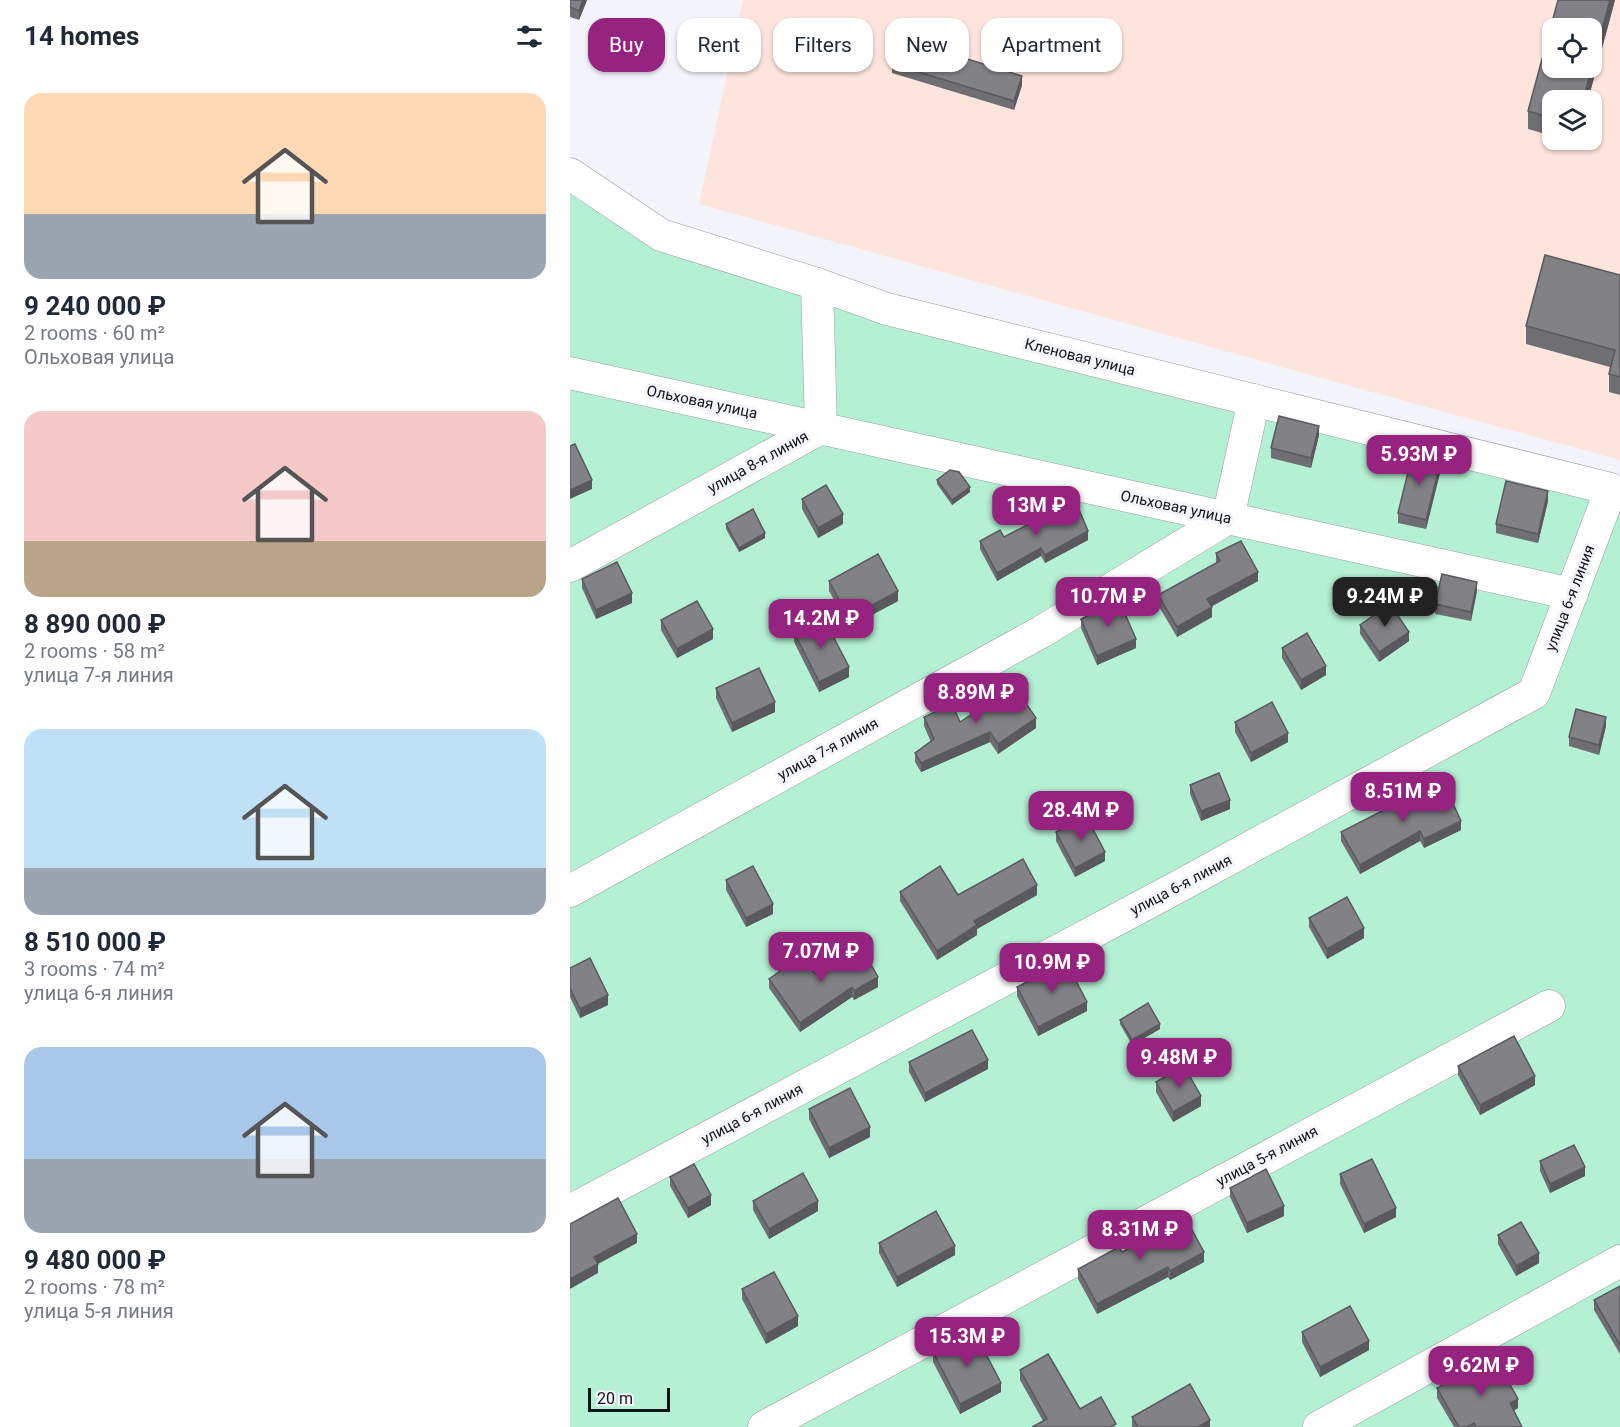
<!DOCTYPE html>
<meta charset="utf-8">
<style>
body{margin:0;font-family:Roboto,sans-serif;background:#f2f2f3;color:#1f2937;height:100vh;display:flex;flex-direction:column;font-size:22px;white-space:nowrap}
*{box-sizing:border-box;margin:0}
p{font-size:20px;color:#747a83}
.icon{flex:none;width:33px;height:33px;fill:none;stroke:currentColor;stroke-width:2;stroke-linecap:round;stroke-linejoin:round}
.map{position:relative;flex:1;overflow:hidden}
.panel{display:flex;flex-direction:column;background:#fff;width:570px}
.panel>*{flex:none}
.top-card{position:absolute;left:18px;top:18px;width:570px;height:54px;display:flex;gap:12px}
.tools{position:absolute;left:972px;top:18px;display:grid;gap:12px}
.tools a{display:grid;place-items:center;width:60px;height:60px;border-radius:12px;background:#fff;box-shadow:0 2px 4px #0004;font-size:30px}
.scale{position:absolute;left:18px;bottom:15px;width:82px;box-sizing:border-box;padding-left:6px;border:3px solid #121315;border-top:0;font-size:16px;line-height:21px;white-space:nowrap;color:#121315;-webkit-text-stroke:4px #f3f4fa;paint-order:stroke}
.price{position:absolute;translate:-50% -51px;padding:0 14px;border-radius:12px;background:#962380;color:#fff;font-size:20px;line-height:39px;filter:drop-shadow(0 2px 3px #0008)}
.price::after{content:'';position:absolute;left:50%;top:36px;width:18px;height:14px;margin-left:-9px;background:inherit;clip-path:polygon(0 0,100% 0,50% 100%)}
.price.on{background:#222;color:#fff}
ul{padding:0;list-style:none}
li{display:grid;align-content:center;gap:12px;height:318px;padding:0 24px}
li span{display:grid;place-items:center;height:186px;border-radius:18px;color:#555}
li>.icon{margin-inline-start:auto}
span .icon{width:108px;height:108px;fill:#fffc;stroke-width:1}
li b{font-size:26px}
h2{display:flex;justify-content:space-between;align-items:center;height:72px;padding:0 24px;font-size:26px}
.chip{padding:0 21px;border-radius:18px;background:#fff;box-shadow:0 2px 4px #0004;font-size:21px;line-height:54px}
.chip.on{background:#962380;color:#fff}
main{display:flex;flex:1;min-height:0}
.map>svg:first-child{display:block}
.industrial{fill:#fde4dc;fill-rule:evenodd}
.green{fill:#b4f0d3}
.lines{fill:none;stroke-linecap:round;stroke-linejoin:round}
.street-casing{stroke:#999a9f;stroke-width:33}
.street{stroke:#fff;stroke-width:32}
.wall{fill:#6f6f73}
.shaded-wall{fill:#5a5a5e}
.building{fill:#818186;stroke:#5a5a5e;stroke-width:1.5;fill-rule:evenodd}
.labels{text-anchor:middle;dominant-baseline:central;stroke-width:6;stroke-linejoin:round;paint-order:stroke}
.street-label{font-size:15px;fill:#121315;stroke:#f3f4fa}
</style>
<main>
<section class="panel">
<h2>14 homes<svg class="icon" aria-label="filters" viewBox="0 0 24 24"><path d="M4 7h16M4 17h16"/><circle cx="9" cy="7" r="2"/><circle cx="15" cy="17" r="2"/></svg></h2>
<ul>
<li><span style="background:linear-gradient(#ffd9b3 65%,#9aa5b1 0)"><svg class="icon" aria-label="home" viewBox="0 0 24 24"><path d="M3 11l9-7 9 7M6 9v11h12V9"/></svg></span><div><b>9 240 000 ₽</b><p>2 rooms · 60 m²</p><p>Ольховая улица</p></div></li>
<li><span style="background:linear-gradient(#f6c9c9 70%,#b9a48a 0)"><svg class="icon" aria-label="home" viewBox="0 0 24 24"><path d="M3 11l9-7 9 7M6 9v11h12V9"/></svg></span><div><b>8 890 000 ₽</b><p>2 rooms · 58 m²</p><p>улица 7-я линия</p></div></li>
<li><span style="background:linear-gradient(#bfe0f5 75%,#9aa5b1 0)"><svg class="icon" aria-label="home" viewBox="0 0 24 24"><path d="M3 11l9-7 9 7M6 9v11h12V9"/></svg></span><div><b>8 510 000 ₽</b><p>3 rooms · 74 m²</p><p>улица 6-я линия</p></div></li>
<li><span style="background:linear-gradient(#a9c7e8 60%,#9aa5b1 0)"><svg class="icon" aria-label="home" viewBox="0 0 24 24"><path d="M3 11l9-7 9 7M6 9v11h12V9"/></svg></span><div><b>9 480 000 ₽</b><p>2 rooms · 78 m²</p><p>улица 5-я линия</p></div></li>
</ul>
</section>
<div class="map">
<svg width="1050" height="1427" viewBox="0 0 1050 1427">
<rect width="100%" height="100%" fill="#f3f4fa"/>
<path class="industrial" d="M173 0H1050V460L780 386 129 204ZM982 28H1022V68H982ZM982 100H1022V140H982Z"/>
<polygon class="green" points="0,182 61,223 1050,506 1050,1427 0,1427"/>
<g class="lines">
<defs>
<g id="street">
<polyline points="0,174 91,235 247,284 317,309 1041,489 964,693 602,890 0,1211"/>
<polyline points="0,373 1002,594"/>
<polyline points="0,566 251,428 247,284"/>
<polyline points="0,891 471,632 658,518 684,400"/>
<polyline points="194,1427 979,1006"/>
<polyline points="749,1427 1050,1261"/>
</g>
</defs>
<use href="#street" class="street-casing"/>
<use href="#street" class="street"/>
</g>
<g class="wall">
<polygon points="0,0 17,0 9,20 0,17"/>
<polygon points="988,0 1045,0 1018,100 982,100 982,136 958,129 958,111"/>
<polygon points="322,64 452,85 444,110 322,73"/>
<polygon points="998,140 1008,140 1007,142"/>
<polygon points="1050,275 1050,395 1039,392 1039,374 1040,367 956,344 956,326"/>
<polygon points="749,435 741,468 701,458 701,448"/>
<polygon points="871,469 856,529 828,523 828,513"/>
<polygon points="367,480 400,492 382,505 367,484"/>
<polygon points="232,499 273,524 248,538 232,509"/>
<polygon points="978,501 968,543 926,533 926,524"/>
<polygon points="156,524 195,538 169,552 156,529"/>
<polygon points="434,537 518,540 475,563 471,556 427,581 410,549 410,541"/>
<polygon points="646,553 688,581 641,606 642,617 607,637 588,605 588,595 646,563"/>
<polygon points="12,579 62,603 26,619 12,588"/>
<polygon points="259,581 328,601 279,627 259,591"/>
<polygon points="907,591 901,621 865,614 865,604"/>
<polygon points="511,619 566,648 527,665 511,628"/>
<polygon points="91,620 143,639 107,658 91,630"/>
<polygon points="790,625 839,641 809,662 790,634"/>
<polygon points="224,632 279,677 249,692 224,642"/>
<polygon points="712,648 756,675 731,690 712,658"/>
<polygon points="146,688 205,712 162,732 146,698"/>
<polygon points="354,717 390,722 466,728 428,754 420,742 351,772 345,762 345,753 361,742 354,726"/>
<polygon points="665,722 718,742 681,762 665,732"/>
<polygon points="1036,726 1029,755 999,746 999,737"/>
<polygon points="620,785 660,809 631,821 620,794"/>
<polygon points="891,830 854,848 850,841 790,874 771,841 771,832"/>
<polygon points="486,832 535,861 505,877 486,841"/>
<polygon points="156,880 203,914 176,927 156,890"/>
<polygon points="330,892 388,895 467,895 407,929 407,935 367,960 330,901"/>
<polygon points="739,918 794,938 757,959 739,927"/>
<polygon points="0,968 38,1005 10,1018 0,997"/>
<polygon points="245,974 308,987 284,1000 282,997 230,1032 199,988 199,979"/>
<polygon points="447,987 517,1011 468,1036 447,996"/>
<polygon points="550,1020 590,1029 562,1045 550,1024"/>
<polygon points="339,1062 418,1069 355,1102 339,1072"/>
<polygon points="888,1066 965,1085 910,1115 888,1075"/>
<polygon points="586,1082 631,1106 603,1122 586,1092"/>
<polygon points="239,1109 300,1137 259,1158 239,1119"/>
<polygon points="970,1161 1015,1176 980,1193 970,1171"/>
<polygon points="770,1174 826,1217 794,1233 770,1184"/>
<polygon points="100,1177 141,1205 118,1218 100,1186"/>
<polygon points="660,1188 714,1216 677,1233 660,1197"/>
<polygon points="183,1201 248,1211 199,1239 183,1210"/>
<polygon points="928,1235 969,1263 946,1276 928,1244"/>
<polygon points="309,1243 385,1255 327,1287 309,1253"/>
<polygon points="552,1252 634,1262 600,1280 598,1277 527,1314 508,1279 508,1269"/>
<polygon points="1050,1286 1050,1354 1024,1310 1024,1300"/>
<polygon points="172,1289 228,1326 196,1344 172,1299"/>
<polygon points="732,1332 799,1350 750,1377 732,1342"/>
<polygon points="363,1352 431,1392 390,1414 363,1362"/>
<polygon points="450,1370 510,1409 546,1427 473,1421 450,1380"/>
<polygon points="867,1388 948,1408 944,1410 952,1427 884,1427 867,1398"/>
<polygon points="562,1417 640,1427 562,1427"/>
</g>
<g class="shaded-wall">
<polygon points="13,0 17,0 9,20 9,11"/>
<polygon points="1040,0 1045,0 1018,100 1013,100"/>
<polygon points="452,76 452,85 444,110 444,101"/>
<polygon points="749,426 749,435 741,468 741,458"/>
<polygon points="871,460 871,469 856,529 856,520"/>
<polygon points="22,480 22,489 0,499 0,490"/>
<polygon points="400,487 400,492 382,505 382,500"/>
<polygon points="978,491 978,501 968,543 968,534"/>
<polygon points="273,514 273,524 248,538 248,528"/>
<polygon points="518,531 518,540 475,563 475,555"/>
<polygon points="195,533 195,538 169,552 169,548"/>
<polygon points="471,548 471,556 427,581 427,573"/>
<polygon points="688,572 688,581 637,609 637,599"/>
<polygon points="907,582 907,591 901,621 901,612"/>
<polygon points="328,591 328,601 279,627 279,618"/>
<polygon points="62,593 62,603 26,619 26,610"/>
<polygon points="642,607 642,617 607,637 607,627"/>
<polygon points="143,629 143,639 107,658 107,649"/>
<polygon points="839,632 839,641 809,662 809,652"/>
<polygon points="566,639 566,648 527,665 527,656"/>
<polygon points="756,666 756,675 731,690 731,680"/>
<polygon points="279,667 279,677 249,692 249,682"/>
<polygon points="205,702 205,712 162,732 162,723"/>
<polygon points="1036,717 1036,726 1029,755 1029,745"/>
<polygon points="466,718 466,728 428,754 428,744"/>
<polygon points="420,732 420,742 351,772 351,763"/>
<polygon points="718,733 718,742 681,762 681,753"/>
<polygon points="660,800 660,809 631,821 631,811"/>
<polygon points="891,821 891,830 854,848 854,839"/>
<polygon points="850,831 850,841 790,874 790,865"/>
<polygon points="535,852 535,861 505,877 505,868"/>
<polygon points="467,885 467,895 407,929 407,935 367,960 367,951 404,921"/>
<polygon points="203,904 203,914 176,927 176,918"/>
<polygon points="794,928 794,938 757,959 757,949"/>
<polygon points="308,977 308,987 284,1000 284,991"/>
<polygon points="282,987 282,997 230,1032 230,1023"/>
<polygon points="38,995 38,1005 10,1018 10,1009"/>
<polygon points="517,1002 517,1011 468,1036 468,1027"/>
<polygon points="590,1024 590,1029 562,1045 562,1040"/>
<polygon points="418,1060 418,1069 355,1102 355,1093"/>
<polygon points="965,1076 965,1085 910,1115 910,1105"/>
<polygon points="631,1096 631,1106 603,1122 603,1112"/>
<polygon points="300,1127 300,1137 259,1158 259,1148"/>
<polygon points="1015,1167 1015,1176 980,1193 980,1184"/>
<polygon points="141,1195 141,1205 118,1218 118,1208"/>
<polygon points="248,1201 248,1211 199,1239 199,1229"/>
<polygon points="714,1206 714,1216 677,1233 677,1223"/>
<polygon points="826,1208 826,1217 794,1233 794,1224"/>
<polygon points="67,1234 67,1243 28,1264 28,1273 0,1289 0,1279 24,1257"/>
<polygon points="385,1246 385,1255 327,1287 327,1277"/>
<polygon points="634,1252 634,1262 600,1280 600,1271"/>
<polygon points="969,1253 969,1263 946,1276 946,1266"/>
<polygon points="598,1267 598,1277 527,1314 527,1304"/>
<polygon points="228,1316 228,1326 196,1344 196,1334"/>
<polygon points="799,1341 799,1350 750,1377 750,1367"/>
<polygon points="431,1383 431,1392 390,1414 390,1404"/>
<polygon points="948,1399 948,1408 940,1413 940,1403"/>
<polygon points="640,1420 640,1427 628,1427"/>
</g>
<g class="building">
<polygon points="0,0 13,0 9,11 0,7"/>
<path d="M988 0H1040L1013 100H982V118L958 111ZM982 28H1022V68H982Z"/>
<polygon points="330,38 452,76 444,101 322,64"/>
<polygon points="975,255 1050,275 1050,377 1039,374 1045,350 956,326"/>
<polygon points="709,416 749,426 741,458 701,448"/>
<polygon points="5,444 22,480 0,490 0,446"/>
<polygon points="843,452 871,460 856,520 828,513"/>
<polygon points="380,470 389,472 400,487 382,500 367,480"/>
<polygon points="936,481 978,491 968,534 926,524"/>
<polygon points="256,485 273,514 248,528 232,499"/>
<polygon points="505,500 518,531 475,555 471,548 427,573 410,541 430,530 434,537"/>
<polygon points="183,509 195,533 169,548 156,524"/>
<polygon points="671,541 688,572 637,599 642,607 607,627 588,595 650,561 646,553"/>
<polygon points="308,554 328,591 279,618 259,581"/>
<polygon points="47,562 62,593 26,610 12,579"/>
<polygon points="872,574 907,582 901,612 865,604"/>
<polygon points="549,600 566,639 527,656 511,619"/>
<polygon points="127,601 143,629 107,649 91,620"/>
<polygon points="820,604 839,632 809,652 790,625"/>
<polygon points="253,617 279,667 249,682 224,632"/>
<polygon points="737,633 756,666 731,680 712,648"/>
<polygon points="189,668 205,702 162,723 146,688"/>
<polygon points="444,686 466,718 428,744 420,732 351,763 345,753 364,739 354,717 382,704 390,722"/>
<polygon points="702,702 718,733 681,753 665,722"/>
<polygon points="1006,709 1036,717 1029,745 999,737"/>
<polygon points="649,773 660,800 631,811 620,785"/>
<polygon points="872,780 891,821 854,839 850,831 790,865 771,832"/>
<polygon points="516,816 535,852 505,868 486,832"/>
<polygon points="453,859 467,885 404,921 407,925 367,951 330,892 370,866 388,895"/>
<polygon points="183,866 203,904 176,918 156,880"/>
<polygon points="777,897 794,928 757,949 739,918"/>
<polygon points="291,947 308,977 284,991 282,987 230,1023 199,979 232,956 245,974"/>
<polygon points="20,958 38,995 10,1009 0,988 0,968"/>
<polygon points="496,962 517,1002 468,1027 447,987"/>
<polygon points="578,1003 590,1024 562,1040 550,1020"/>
<polygon points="402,1030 418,1060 355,1093 339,1062"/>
<polygon points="944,1036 965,1076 910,1105 888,1066"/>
<polygon points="614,1066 631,1096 603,1112 586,1082"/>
<polygon points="280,1088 300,1127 259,1148 239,1109"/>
<polygon points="1004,1145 1015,1167 980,1184 970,1161"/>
<polygon points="802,1159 826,1208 794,1224 770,1174"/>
<polygon points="124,1164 141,1195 118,1208 100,1177"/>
<polygon points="696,1169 714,1206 677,1223 660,1188"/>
<polygon points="233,1173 248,1201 199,1229 183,1201"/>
<polygon points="48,1198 67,1234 24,1257 28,1264 0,1279 0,1224"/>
<polygon points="366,1211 385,1246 327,1277 309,1243"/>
<polygon points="616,1219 634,1252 600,1271 598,1267 527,1304 508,1269 549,1247 552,1252"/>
<polygon points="951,1222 969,1253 946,1266 928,1235"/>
<polygon points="204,1272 228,1316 196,1334 172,1289"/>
<polygon points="1050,1286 1050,1345 1024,1300"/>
<polygon points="780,1306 799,1341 750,1367 732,1332"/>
<polygon points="404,1331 431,1383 390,1404 363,1352"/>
<polygon points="478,1354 510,1409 531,1397 546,1424 540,1427 462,1427 477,1419 450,1370"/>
<polygon points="924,1356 948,1399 940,1403 952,1427 906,1427 904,1423 897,1427 889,1427 867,1388"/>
<polygon points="620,1384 640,1420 628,1427 568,1427 562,1417"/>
</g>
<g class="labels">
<g class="street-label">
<text transform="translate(510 357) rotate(14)">Кленовая улица</text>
<text transform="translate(132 402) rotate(12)">Ольховая улица</text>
<text transform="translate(188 462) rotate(-29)">улица 8-я линия</text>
<text transform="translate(606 507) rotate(12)">Ольховая улица</text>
<text transform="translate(1000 598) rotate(-69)">улица 6-я линия</text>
<text transform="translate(258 749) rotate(-29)">улица 7-я линия</text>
<text transform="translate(611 885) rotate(-28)">улица 6-я линия</text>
<text transform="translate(182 1114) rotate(-28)">улица 6-я линия</text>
<text transform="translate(697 1156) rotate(-28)">улица 5-я линия</text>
</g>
</g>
</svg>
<div class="tools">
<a><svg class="icon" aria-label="locate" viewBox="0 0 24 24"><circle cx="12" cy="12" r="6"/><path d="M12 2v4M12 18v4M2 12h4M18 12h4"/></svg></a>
<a><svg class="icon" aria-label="layers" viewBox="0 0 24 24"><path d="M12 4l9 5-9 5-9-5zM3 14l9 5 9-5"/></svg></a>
</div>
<div class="scale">20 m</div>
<b class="price" style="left:849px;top:486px">5.93M ₽</b>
<b class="price" style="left:466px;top:537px">13M ₽</b>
<b class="price" style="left:538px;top:628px">10.7M ₽</b>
<b class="price on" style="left:815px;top:628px">9.24M ₽</b>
<b class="price" style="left:251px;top:650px">14.2M ₽</b>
<b class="price" style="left:406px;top:724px">8.89M ₽</b>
<b class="price" style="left:833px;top:823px">8.51M ₽</b>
<b class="price" style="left:511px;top:842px">28.4M ₽</b>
<b class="price" style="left:251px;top:983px">7.07M ₽</b>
<b class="price" style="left:482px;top:994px">10.9M ₽</b>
<b class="price" style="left:609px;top:1089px">9.48M ₽</b>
<b class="price" style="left:570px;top:1261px">8.31M ₽</b>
<b class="price" style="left:397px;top:1368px">15.3M ₽</b>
<b class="price" style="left:911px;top:1397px">9.62M ₽</b>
<div class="top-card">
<a class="chip on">Buy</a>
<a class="chip">Rent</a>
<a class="chip">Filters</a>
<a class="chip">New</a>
<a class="chip">Apartment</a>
</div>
</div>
</main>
